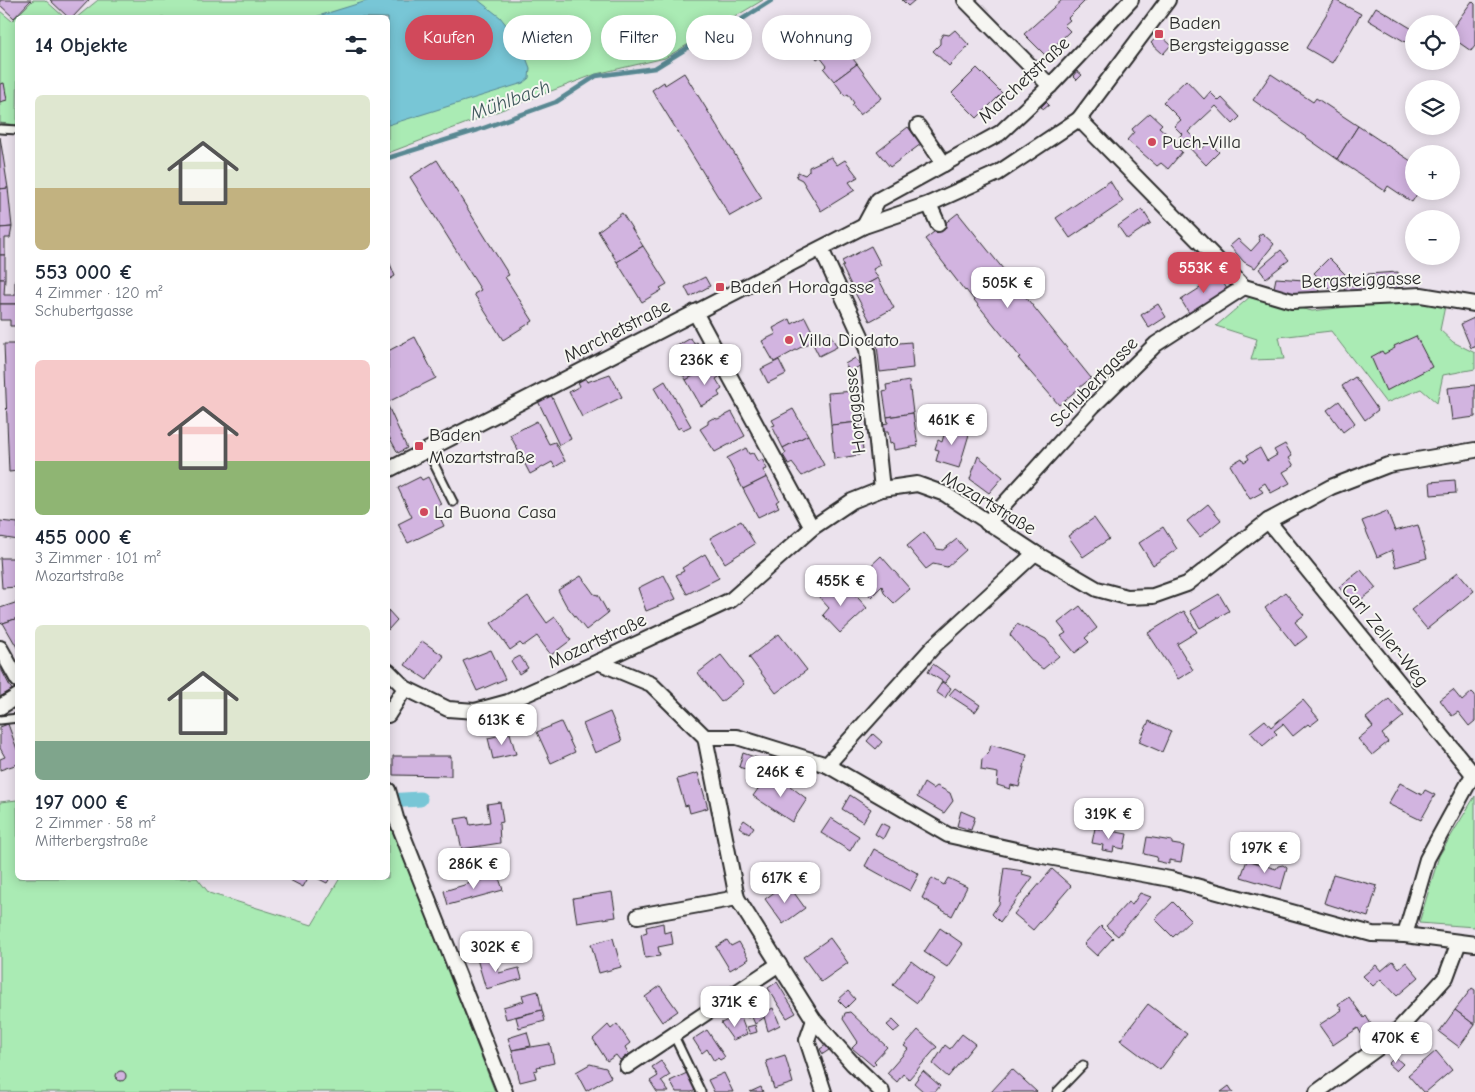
<!DOCTYPE html>
<html lang="de">
<meta charset="utf-8">
<style>
body{margin:0;font-family:"Comic Neue",sans-serif;background:#f6f6f7;color:#1f2937;height:100vh;display:flex;flex-direction:column;font-size:19px;white-space:nowrap}
*{box-sizing:border-box;margin:0}
p{font-size:16px;color:#747a83}
.icon{flex:none;width:28px;height:28px;fill:none;stroke:currentColor;stroke-width:2;stroke-linecap:round;stroke-linejoin:round}
.map{position:relative;flex:1;overflow:hidden}
.drawer{position:absolute;left:15px;top:15px;width:375px;height:865px;display:flex;flex-direction:column;background:#fff;border-radius:8px;box-shadow:0 2px 12px #0003}
.drawer>*{flex:none}
.banner{position:absolute;left:405px;top:15px;width:475px;height:45px;display:flex;gap:10px}
.controls{position:absolute;left:1405px;top:15px;display:grid;gap:10px}
.controls a{display:grid;place-items:center;width:55px;height:55px;border-radius:50%;background:#fff;box-shadow:0 2px 12px #0003;font-size:25px}
.price{position:absolute;translate:-50% -42px;padding:0 11px;border-radius:10px;background:#fff;color:#222;font-size:16px;line-height:32px;filter:drop-shadow(0 1px 2px #0008)}
.price::after{content:'';position:absolute;left:50%;top:30px;width:15px;height:11px;margin-left:-8px;background:inherit;clip-path:polygon(0 0,100% 0,50% 100%)}
.price.on{background:#d1495b;color:#fff}
ul{padding:0;list-style:none}
li{display:grid;align-content:center;gap:10px;height:265px;padding:0 20px}
li span{display:grid;place-items:center;height:155px;border-radius:8px;color:#555}
li>.icon{margin-inline-start:auto}
span .icon{width:90px;height:90px;fill:#fffc;stroke-width:1}
li b{font-size:21px}
h2{display:flex;justify-content:space-between;align-items:center;height:60px;padding:0 20px;font-size:21px}
.pill{padding:0 18px;border-radius:22px;background:#fff;box-shadow:0 2px 12px #0003;font-size:18px;line-height:45px}
.pill.on{background:#d1495b;color:#fff}
.map>svg:first-child{display:block}
.green{fill:#aaebb4;stroke:#6a8b70}
.water{fill:#78c6d6;stroke:#598892}
.lines{fill:none;stroke-linecap:round;stroke-linejoin:round}
.stream{stroke:#598892;stroke-width:4.5}
.canal{stroke:#78c6d6;stroke-width:15}
.building{fill:#d2b4e0;stroke:#2b2b2b}
.service-casing{stroke:#2b2b2b;stroke-width:11}
.minor-casing{stroke:#2b2b2b;stroke-width:18}
.service{stroke:#f6f6f2;stroke-width:7}
.minor{stroke:#f6f6f2;stroke-width:14}
.poi-dot{fill:#d1495b;stroke:#f6f6f2;stroke-width:2}
.labels{text-anchor:middle;dominant-baseline:central;stroke-width:4;stroke-linejoin:round;paint-order:stroke}
.poi-label{font-size:19px;fill:#2b2b2b;stroke:#f6f6f2;text-anchor:start}
.street-label{font-size:19px;fill:#2b2b2b;stroke:#f6f6f2}
.water-label{font-size:20px;font-style:italic;fill:#425a5e;stroke:#f6f6f2}
</style>
<div class="map">
<svg width="1475" height="1092" viewBox="0 0 1475 1092">
<rect width="100%" height="100%" fill="#ebe2ed"/>
<filter id="ink" filterUnits="userSpaceOnUse"><feTurbulence type="fractalNoise" baseFrequency=".02" numOctaves="2"/><feDisplacementMap in="SourceGraphic" scale="10" xChannelSelector="R" yChannelSelector="G"/><feConvolveMatrix kernelMatrix="1 2 1 2 8 2 1 2 1" color-interpolation-filters="sRGB"/></filter>
<g filter="url(#ink)">
<g class="green">
<polygon points="33,0 45,0 64,17 18,18 17,125 0,123 0,11 12,21"/>
<polygon points="98,0 763,0 665,58 596,74 388,153 388,18 76,18"/>
<polygon points="1251,296 1312,311 1415,299 1445,306 1440,330 1453,342 1475,353 1475,369 1443,375 1437,403 1421,389 1386,403 1331,331 1279,337 1284,359 1251,360 1257,339 1216,326"/>
<polygon points="1475,796 1475,927 1419,923 1439,856"/>
<polygon points="17,800 18,878 197,878 209,893 312,925 340,878 388,878 388,823 391,822 495,1092 0,1092 0,802"/>
</g>
<polygon class="water" points="370,0 478,0 500,17 520,42 530,68 529,78 523,83 388,125 388,18 315,17"/>
<g class="lines">
<polyline class="stream" points="388,158 478,130 556,102 596,76 655,68 689,47 722,32 772,0"/>
<polyline class="canal" points="388,801 420,799"/>
</g>
<g class="building">
<polygon points="0,0 31,0 14,18 0,5"/>
<polygon points="50,0 89,0 72,18 69,18"/>
<polygon points="902,0 915,0 908,6"/>
<polygon points="1062,0 1086,0 1068,18 1070,20 1064,25 1070,31 1045,55 1024,34"/>
<polygon points="1335,0 1361,14 1332,63 1306,48"/>
<polygon points="1472,1 1475,4 1475,46 1471,51 1451,37 1451,30"/>
<polygon points="1376,7 1414,30 1414,47 1368,20"/>
<polygon points="825,30 828,33 831,30 857,64 834,81 824,69 827,66 820,57 817,59 808,47 814,43 812,40"/>
<polygon points="955,30 969,45 949,66 933,51 940,44 940,39 943,34 949,35"/>
<polygon points="1159,34 1171,45 1163,54 1151,43"/>
<polygon points="857,64 882,98 860,115 852,105 854,103 848,94 845,96 834,81"/>
<polygon points="977,68 1002,93 977,118 952,93"/>
<polygon points="1077,71 1082,75 1077,80 1073,76"/>
<polygon points="684,73 762,198 730,216 652,90 664,82 665,85"/>
<polygon points="1271,74 1313,102 1316,98 1358,126 1337,159 1253,100"/>
<polygon points="1186,80 1204,99 1210,92 1219,101 1222,98 1240,117 1233,124 1216,106 1188,132 1203,148 1209,142 1219,152 1206,165 1179,137 1182,134 1174,126 1181,120 1163,102"/>
<polygon points="4,83 7,100 0,102 0,84"/>
<polygon points="1046,102 1049,105 1044,109 1041,107"/>
<polygon points="1150,113 1162,124 1159,127 1177,143 1175,146 1182,152 1168,169 1161,163 1157,166 1127,140 1134,132 1132,129"/>
<polygon points="1358,126 1414,163 1414,191 1419,191 1412,202 1388,186 1385,191 1337,159"/>
<polygon points="908,127 921,144 890,167 877,151"/>
<polygon points="0,137 8,188 0,189"/>
<polygon points="831,157 837,165 845,160 858,177 849,182 855,190 821,211 802,180 796,177 798,172 805,175 809,171 809,167"/>
<polygon points="437,160 509,275 505,277 533,321 503,340 474,294 481,290 410,177"/>
<polygon points="1110,181 1123,202 1070,238 1056,218"/>
<polygon points="8,188 12,227 0,228 0,189"/>
<polygon points="1142,209 1151,223 1127,239 1118,226"/>
<polygon points="622,213 643,246 617,262 598,231"/>
<polygon points="958,213 1091,378 1059,405 1018,358 1020,357 966,290 965,291 925,239"/>
<polygon points="12,227 10,238 5,238 5,255 0,255 0,228"/>
<polygon points="1262,233 1274,244 1255,268 1244,262 1230,246 1238,239 1251,251 1260,241 1258,236"/>
<polygon points="643,246 667,284 660,288 662,290 642,302 617,262"/>
<polygon points="871,246 881,265 873,269 878,278 854,291 842,267 844,266 842,261"/>
<polygon points="1281,250 1289,260 1266,278 1259,269"/>
<rect x="0" y="255" width="5" height="24"/>
<polygon points="1329,258 1345,274 1330,289 1314,273"/>
<polygon points="388,259 395,276 388,280"/>
<polygon points="1398,272 1399,289 1345,294 1344,286 1353,285 1352,279 1368,278 1368,274"/>
<polygon points="1219,276 1227,289 1189,313 1181,300"/>
<polygon points="705,277 710,286 690,297 685,287"/>
<polygon points="878,278 894,308 870,321 854,291"/>
<polygon points="1276,278 1318,281 1319,293 1306,295 1273,292"/>
<polygon points="0,279 5,279 4,295 15,295 15,279 18,279 18,304 0,304"/>
<polygon points="0,304 18,304 18,326 10,326 10,320 0,320"/>
<polygon points="1158,304 1166,317 1149,328 1141,315"/>
<polygon points="805,317 816,339 774,362 762,341 776,334 773,328 790,319 792,324"/>
<polygon points="1474,318 1475,347 1471,348 1461,324"/>
<polygon points="829,332 837,347 819,356 812,342"/>
<polygon points="1416,336 1432,367 1386,391 1371,357 1382,351 1384,354 1395,348 1394,346"/>
<polygon points="415,337 436,378 388,402 388,351"/>
<polygon points="691,338 694,344 697,342 711,366 686,380 670,350"/>
<polygon points="911,342 913,368 880,372 877,345"/>
<polygon points="4,344 18,344 18,471 9,472"/>
<polygon points="855,358 861,365 850,372 845,364"/>
<polygon points="779,360 786,374 768,383 761,369"/>
<polygon points="711,366 712,369 714,368 719,377 716,379 722,389 718,392 720,396 701,406 686,380"/>
<polygon points="610,374 622,397 582,417 569,392 580,386 578,382 585,378 587,382"/>
<polygon points="1355,377 1378,410 1365,420 1342,386"/>
<polygon points="665,381 691,426 683,430 681,427 678,429 654,388"/>
<polygon points="909,381 913,413 887,417 883,392 887,391 886,385"/>
<polygon points="1475,385 1475,417 1452,420 1448,388"/>
<polygon points="855,391 857,409 862,408 864,418 859,419 859,422 831,425 828,393"/>
<polygon points="551,395 571,439 559,445 538,401"/>
<polygon points="1339,401 1355,423 1343,432 1327,410"/>
<polygon points="388,406 407,448 398,453 388,435"/>
<polygon points="793,409 808,435 783,448 772,426 775,425 772,420"/>
<polygon points="732,412 745,436 715,452 700,429 708,424 708,421 713,418 718,419"/>
<polygon points="913,413 918,446 894,450 893,443 890,444 888,432 884,432 882,424 888,423 887,417"/>
<polygon points="537,421 549,444 555,442 565,461 555,467 552,462 530,474 510,435"/>
<polygon points="859,422 863,436 861,438 863,450 859,451 859,455 834,459 831,425"/>
<polygon points="947,424 970,431 959,468 936,461 939,450 935,449 938,440 942,442"/>
<polygon points="808,435 824,465 802,476 792,463 789,465 783,455 786,453 783,448"/>
<polygon points="1285,444 1292,456 1289,458 1294,466 1283,472 1290,483 1271,493 1265,483 1259,487 1263,492 1250,499 1230,465 1242,458 1244,462 1249,459 1247,455 1260,448 1267,461 1277,455 1274,450"/>
<polygon points="746,448 749,454 753,453 758,462 762,459 767,469 763,470 767,477 743,489 727,458"/>
<polygon points="978,456 1003,477 989,493 970,479"/>
<polygon points="420,477 422,480 428,477 441,504 435,507 444,526 408,543 398,524 412,517 398,488"/>
<polygon points="767,477 779,500 776,502 779,507 758,517 743,489"/>
<polygon points="1455,480 1456,493 1431,495 1430,482"/>
<polygon points="1208,504 1221,520 1200,537 1187,521"/>
<polygon points="1387,511 1395,531 1418,525 1427,558 1396,567 1392,550 1377,557 1362,521"/>
<polygon points="1094,518 1109,539 1083,557 1068,536"/>
<polygon points="0,521 18,523 18,540 0,537"/>
<polygon points="741,521 755,544 725,563 710,538"/>
<polygon points="1163,527 1177,549 1153,565 1139,543"/>
<polygon points="924,532 937,549 943,550 957,539 966,550 947,567 933,564 926,569 907,546"/>
<polygon points="705,554 719,578 687,594 676,575 684,571 682,568"/>
<polygon points="881,556 910,589 894,603 884,593 882,586 871,597 857,582 865,575 863,573"/>
<polygon points="0,558 18,558 18,587 2,588"/>
<polygon points="1361,570 1376,588 1353,606 1339,587"/>
<polygon points="1458,572 1474,591 1427,629 1411,610"/>
<polygon points="664,575 676,599 646,611 638,588"/>
<polygon points="581,576 594,594 598,595 608,613 586,630 566,605 558,590"/>
<polygon points="833,582 844,595 850,589 867,608 840,633 823,615 829,608 818,596"/>
<polygon points="1285,592 1304,615 1295,622 1307,637 1295,646 1265,608"/>
<polygon points="1219,594 1229,611 1200,628 1190,611"/>
<polygon points="528,596 547,623 555,617 571,640 551,655 537,636 523,646 520,643 510,650 491,623"/>
<polygon points="18,602 18,618 0,624 0,608"/>
<polygon points="1080,606 1097,628 1085,638 1089,642 1075,653 1061,636 1066,633 1058,623"/>
<polygon points="388,610 397,620 388,630"/>
<polygon points="1184,611 1197,632 1177,644 1193,670 1178,679 1148,633"/>
<polygon points="18,618 18,649 3,623"/>
<polygon points="1017,624 1046,639 1059,656 1043,669 1033,662 1010,635"/>
<polygon points="779,634 807,670 776,693 749,657"/>
<polygon points="422,641 444,656 427,680 405,665"/>
<polygon points="491,650 505,679 477,691 463,661"/>
<polygon points="721,655 744,684 721,702 698,673"/>
<polygon points="520,656 528,668 519,674 511,661"/>
<polygon points="933,664 950,676 945,683 928,672"/>
<polygon points="0,667 12,690 0,697"/>
<polygon points="942,682 951,688 945,698 936,692"/>
<polygon points="955,688 980,705 975,712 949,695"/>
<polygon points="1453,690 1462,701 1472,692 1475,695 1475,721 1469,726 1458,712 1452,716 1440,700"/>
<polygon points="1389,699 1404,716 1382,734 1388,742 1372,755 1358,739 1373,727 1366,718"/>
<polygon points="1303,700 1319,719 1310,726 1308,724 1293,736 1283,724 1274,731 1277,734 1263,746 1250,732 1265,720 1271,727"/>
<polygon points="610,712 622,741 595,753 583,724"/>
<polygon points="1149,721 1171,731 1162,752 1139,742"/>
<polygon points="561,722 575,752 551,763 537,732"/>
<polygon points="8,724 18,752 18,764 0,770 0,759 5,757 0,748 0,727"/>
<polygon points="510,733 516,754 493,759 488,738"/>
<polygon points="873,734 882,742 876,749 867,741"/>
<polygon points="991,745 1027,755 1019,787 1011,785 1010,789 997,785 998,773 981,770 982,759 989,752"/>
<polygon points="743,753 791,770 786,783 739,767"/>
<polygon points="393,756 451,756 451,776 393,775"/>
<polygon points="698,773 708,808 690,813 688,805 685,806 677,779"/>
<polygon points="767,776 786,783 807,799 792,822 753,796"/>
<polygon points="924,783 933,789 937,786 950,793 953,801 944,813 917,797"/>
<polygon points="1400,783 1422,795 1425,790 1435,795 1421,820 1388,804"/>
<polygon points="850,795 871,809 863,822 842,809"/>
<polygon points="500,802 503,822 499,823 500,843 462,849 455,819 468,817 470,825 490,822 487,804"/>
<polygon points="961,811 975,817 971,830 957,826"/>
<polygon points="831,818 859,836 850,851 821,833"/>
<polygon points="744,820 754,827 749,834 739,827"/>
<polygon points="881,823 889,827 883,839 875,834"/>
<polygon points="1095,828 1127,834 1124,849 1114,847 1113,852 1102,850 1103,845 1092,843"/>
<polygon points="1147,837 1172,841 1172,844 1184,846 1181,862 1169,860 1169,864 1156,861 1157,857 1144,854"/>
<polygon points="874,849 919,874 910,891 865,866"/>
<polygon points="499,850 501,863 441,875 439,862 446,860 445,856 468,851 469,857"/>
<polygon points="1247,860 1276,869 1278,866 1283,865 1287,868 1286,872 1281,889 1241,877"/>
<polygon points="1004,868 1023,871 1022,874 1033,877 1000,922 992,914 999,904"/>
<polygon points="1052,869 1071,886 1033,930 1014,914"/>
<polygon points="1333,874 1377,886 1368,917 1324,903"/>
<polygon points="498,875 503,890 448,905 444,891"/>
<polygon points="286,878 308,878 303,887"/>
<polygon points="317,878 330,878 327,883"/>
<polygon points="932,878 944,885 948,878 967,887 952,916 922,898"/>
<polygon points="787,883 805,908 783,924 765,899"/>
<polygon points="612,892 616,917 577,923 573,898"/>
<polygon points="1140,893 1151,897 1118,936 1106,926 1128,902 1132,905"/>
<polygon points="1173,902 1191,920 1173,937 1155,919"/>
<polygon points="663,923 664,933 671,931 673,944 658,947 660,956 645,958 641,934 647,932 646,927"/>
<polygon points="1101,926 1113,938 1097,956 1084,944"/>
<polygon points="940,928 963,944 947,967 924,952"/>
<polygon points="518,934 521,946 477,959 474,947"/>
<polygon points="613,938 621,967 599,973 591,944"/>
<polygon points="830,938 848,963 821,982 803,957"/>
<polygon points="727,940 731,946 739,942 749,959 730,970 716,947"/>
<polygon points="493,954 499,973 519,968 522,979 486,989 477,959"/>
<polygon points="911,961 935,979 917,1003 893,985"/>
<polygon points="1393,961 1399,968 1406,962 1419,977 1397,996 1381,979 1373,986 1363,976 1376,965 1381,971"/>
<polygon points="777,982 796,1013 787,1018 768,988"/>
<polygon points="660,986 678,1011 662,1022 645,997"/>
<polygon points="1472,988 1475,990 1475,1025 1455,1010"/>
<polygon points="538,991 542,1010 506,1019 503,1007 524,1001 522,995"/>
<polygon points="848,991 855,999 846,1008 838,1000"/>
<polygon points="753,996 765,1017 755,1024 751,1015 748,1018 739,1005"/>
<polygon points="1349,997 1364,1018 1366,1016 1374,1029 1363,1037 1358,1028 1333,1045 1319,1025 1342,1010 1338,1004"/>
<polygon points="1148,1004 1187,1034 1160,1070 1120,1040"/>
<polygon points="773,1008 780,1025 768,1031 763,1013"/>
<polygon points="542,1010 545,1021 519,1028 516,1017"/>
<polygon points="1455,1010 1475,1025 1459,1047 1439,1032"/>
<polygon points="850,1012 887,1047 874,1061 876,1063 873,1066 852,1048 858,1042 843,1019 845,1013"/>
<polygon points="740,1015 747,1034 733,1040 721,1023"/>
<polygon points="893,1020 900,1027 894,1032 887,1025"/>
<polygon points="617,1024 630,1043 625,1047 629,1054 620,1060 616,1055 607,1061 593,1039 608,1025 611,1029"/>
<polygon points="755,1025 757,1032 750,1034 747,1027"/>
<polygon points="707,1030 725,1057 720,1060 718,1058 714,1061 707,1049 702,1053 693,1039"/>
<polygon points="918,1030 937,1047 909,1079 903,1074 897,1082 887,1073 908,1049 904,1046"/>
<polygon points="527,1032 531,1046 512,1050 508,1038"/>
<polygon points="962,1034 975,1044 948,1077 933,1064 945,1045 950,1049"/>
<polygon points="550,1044 554,1063 537,1067 538,1070 534,1071 536,1078 520,1082 512,1050"/>
<polygon points="826,1045 829,1050 823,1054 820,1049"/>
<polygon points="1436,1051 1452,1070 1426,1092 1423,1092 1408,1075"/>
<polygon points="785,1055 793,1083 774,1089 766,1061"/>
<polygon points="1395,1057 1403,1064 1396,1071 1388,1064"/>
<polygon points="661,1061 670,1075 661,1081 669,1092 657,1092 650,1081 658,1076 652,1067"/>
<polygon points="590,1064 606,1068 611,1077 586,1091 576,1072"/>
<polygon points="1012,1069 1037,1092 991,1092"/>
<polygon points="923,1071 940,1086 935,1092 924,1092 914,1083"/>
<circle cx="121" cy="1076" r="5"/>
<polygon points="689,1072 697,1089 692,1092 676,1092 670,1081"/>
<polygon points="724,1073 733,1092 714,1092 708,1080"/>
<polygon points="1229,1086 1233,1092 1221,1092"/>
<polygon points="761,1087 763,1092 750,1092"/>
</g>
<g class="lines">
<defs>
<g id="service">
<polyline points="0,129 18,130"/>
<polyline points="427,450 453,502"/>
<polyline points="0,720 18,718"/>
<polyline points="674,1036 701,1092"/>
<polyline points="1057,1092 1083,1065"/>
</g>
<g id="minor">
<polyline points="965,0 1050,86"/>
<polyline points="1079,119 1244,287 1292,301 1421,295 1475,304"/>
<polyline points="918,126 944,164"/>
<polyline points="929,204 938,224"/>
<polyline points="864,226 878,200 1000,133 1050,86 1131,0"/>
<polyline points="821,249 867,349 882,489"/>
<polyline points="695,312 812,528"/>
<polyline points="388,470 864,226 929,204 998,173 1079,119 1168,0"/>
<polyline points="1268,521 1473,774"/>
<polyline points="987,523 1093,406 1156,344 1244,287"/>
<polyline points="0,648 18,680"/>
<polyline points="598,662 651,684 705,737 737,898 814,1020 853,1064 882,1092"/>
<polyline points="388,671 405,688 448,709 475,711 508,702 598,662 731,600 812,528 852,501 882,489 917,484 945,494 1035,553 1097,589 1127,597 1153,596 1187,584 1268,521 1331,487 1388,465 1475,450"/>
<polyline points="0,707 18,696"/>
<polyline points="388,715 405,688"/>
<polyline points="705,737 737,737 827,765 948,835 1043,856 1170,879 1372,934 1405,935 1475,944"/>
<polyline points="827,765 935,645 1035,553"/>
<polyline points="388,790 396,818 505,1092"/>
<polyline points="638,916 737,898"/>
<polyline points="1405,935 1427,859 1475,771"/>
<polyline points="814,1020 807,1040 824,1092"/>
<polyline points="627,1066 779,964"/>
<polyline points="1317,1092 1390,1039 1446,977 1459,942"/>
</g>
</defs>
<use href="#service" class="service-casing"/>
<use href="#minor" class="minor-casing"/>
<use href="#service" class="service"/>
<use href="#minor" class="minor"/>
</g>
</g>
<g class="poi-dot">
<rect x="1154" y="29" width="10" height="10" rx="2.5"/>
<circle cx="1152" cy="142" r="5"/>
<rect x="715" y="282" width="10" height="10" rx="2.5"/>
<circle cx="789" cy="340" r="5"/>
<rect x="414" y="441" width="10" height="10" rx="2.5"/>
<circle cx="424" cy="512" r="5"/>
</g>
<g class="labels">
<g class="poi-label">
<text x="1169" y="23">Baden<tspan x="1169" dy="22">Bergsteiggasse</tspan></text>
<text x="1162" y="142">Puch-Villa</text>
<text x="730" y="287">Baden Horagasse</text>
<text x="799" y="340">Villa Diodato</text>
<text x="429" y="435">Baden<tspan x="429" dy="22">Mozartstraße</tspan></text>
<text x="434" y="512">La Buona Casa</text>
</g>
<g class="street-label">
<text transform="translate(1024 80) rotate(-43)">Marchetstraße</text>
<text transform="translate(1361 280) rotate(-2)">Bergsteiggasse</text>
<text transform="translate(617 331) rotate(-27)">Marchetstraße</text>
<text transform="translate(1094 382) rotate(-46)">Schubertgasse</text>
<text transform="translate(855 411) rotate(-96)">Horagasse</text>
<text transform="translate(989 503) rotate(31)">Mozartstraße</text>
<text transform="translate(1385 635) rotate(51)">Carl Zeller-Weg</text>
<text transform="translate(597 641) rotate(-25)">Mozartstraße</text>
</g>
<g class="water-label">
<text transform="translate(510 100) rotate(-20)">Mühlbach</text>
</g>
</g>
</svg>
<div class="controls">
<a><svg class="icon" aria-label="locate" viewBox="0 0 24 24"><circle cx="12" cy="12" r="6"/><path d="M12 2v4M12 18v4M2 12h4M18 12h4"/></svg></a>
<a><svg class="icon" aria-label="layers" viewBox="0 0 24 24"><path d="M12 4l9 5-9 5-9-5zM3 14l9 5 9-5"/></svg></a>
<a>+</a>
<a>−</a>
</div>
<b class="price on" style="left:1204px;top:294px">553K €</b>
<b class="price" style="left:1008px;top:309px">505K €</b>
<b class="price" style="left:705px;top:386px">236K €</b>
<b class="price" style="left:952px;top:446px">461K €</b>
<b class="price" style="left:841px;top:607px">455K €</b>
<b class="price" style="left:502px;top:746px">613K €</b>
<b class="price" style="left:781px;top:798px">246K €</b>
<b class="price" style="left:1109px;top:840px">319K €</b>
<b class="price" style="left:1265px;top:874px">197K €</b>
<b class="price" style="left:474px;top:890px">286K €</b>
<b class="price" style="left:785px;top:904px">617K €</b>
<b class="price" style="left:496px;top:973px">302K €</b>
<b class="price" style="left:735px;top:1028px">371K €</b>
<b class="price" style="left:1396px;top:1064px">470K €</b>
<div class="banner">
<a class="pill on">Kaufen</a>
<a class="pill">Mieten</a>
<a class="pill">Filter</a>
<a class="pill">Neu</a>
<a class="pill">Wohnung</a>
</div>
<section class="drawer">
<h2>14 Objekte<svg class="icon" aria-label="filters" viewBox="0 0 24 24"><path d="M4 7h16M4 17h16"/><circle cx="9" cy="7" r="2"/><circle cx="15" cy="17" r="2"/></svg></h2>
<ul>
<li><span style="background:linear-gradient(#dfe7d0 60%,#c2b280 0)"><svg class="icon" aria-label="home" viewBox="0 0 24 24"><path d="M3 11l9-7 9 7M6 9v11h12V9"/></svg></span><div><b>553 000 €</b><p>4 Zimmer · 120 m²</p><p>Schubertgasse</p></div></li>
<li><span style="background:linear-gradient(#f6c9c9 65%,#8fb573 0)"><svg class="icon" aria-label="home" viewBox="0 0 24 24"><path d="M3 11l9-7 9 7M6 9v11h12V9"/></svg></span><div><b>455 000 €</b><p>3 Zimmer · 101 m²</p><p>Mozartstraße</p></div></li>
<li><span style="background:linear-gradient(#dfe7d0 75%,#7fa58c 0)"><svg class="icon" aria-label="home" viewBox="0 0 24 24"><path d="M3 11l9-7 9 7M6 9v11h12V9"/></svg></span><div><b>197 000 €</b><p>2 Zimmer · 58 m²</p><p>Mitterbergstraße</p></div></li>
</ul>
</section>
</div>
